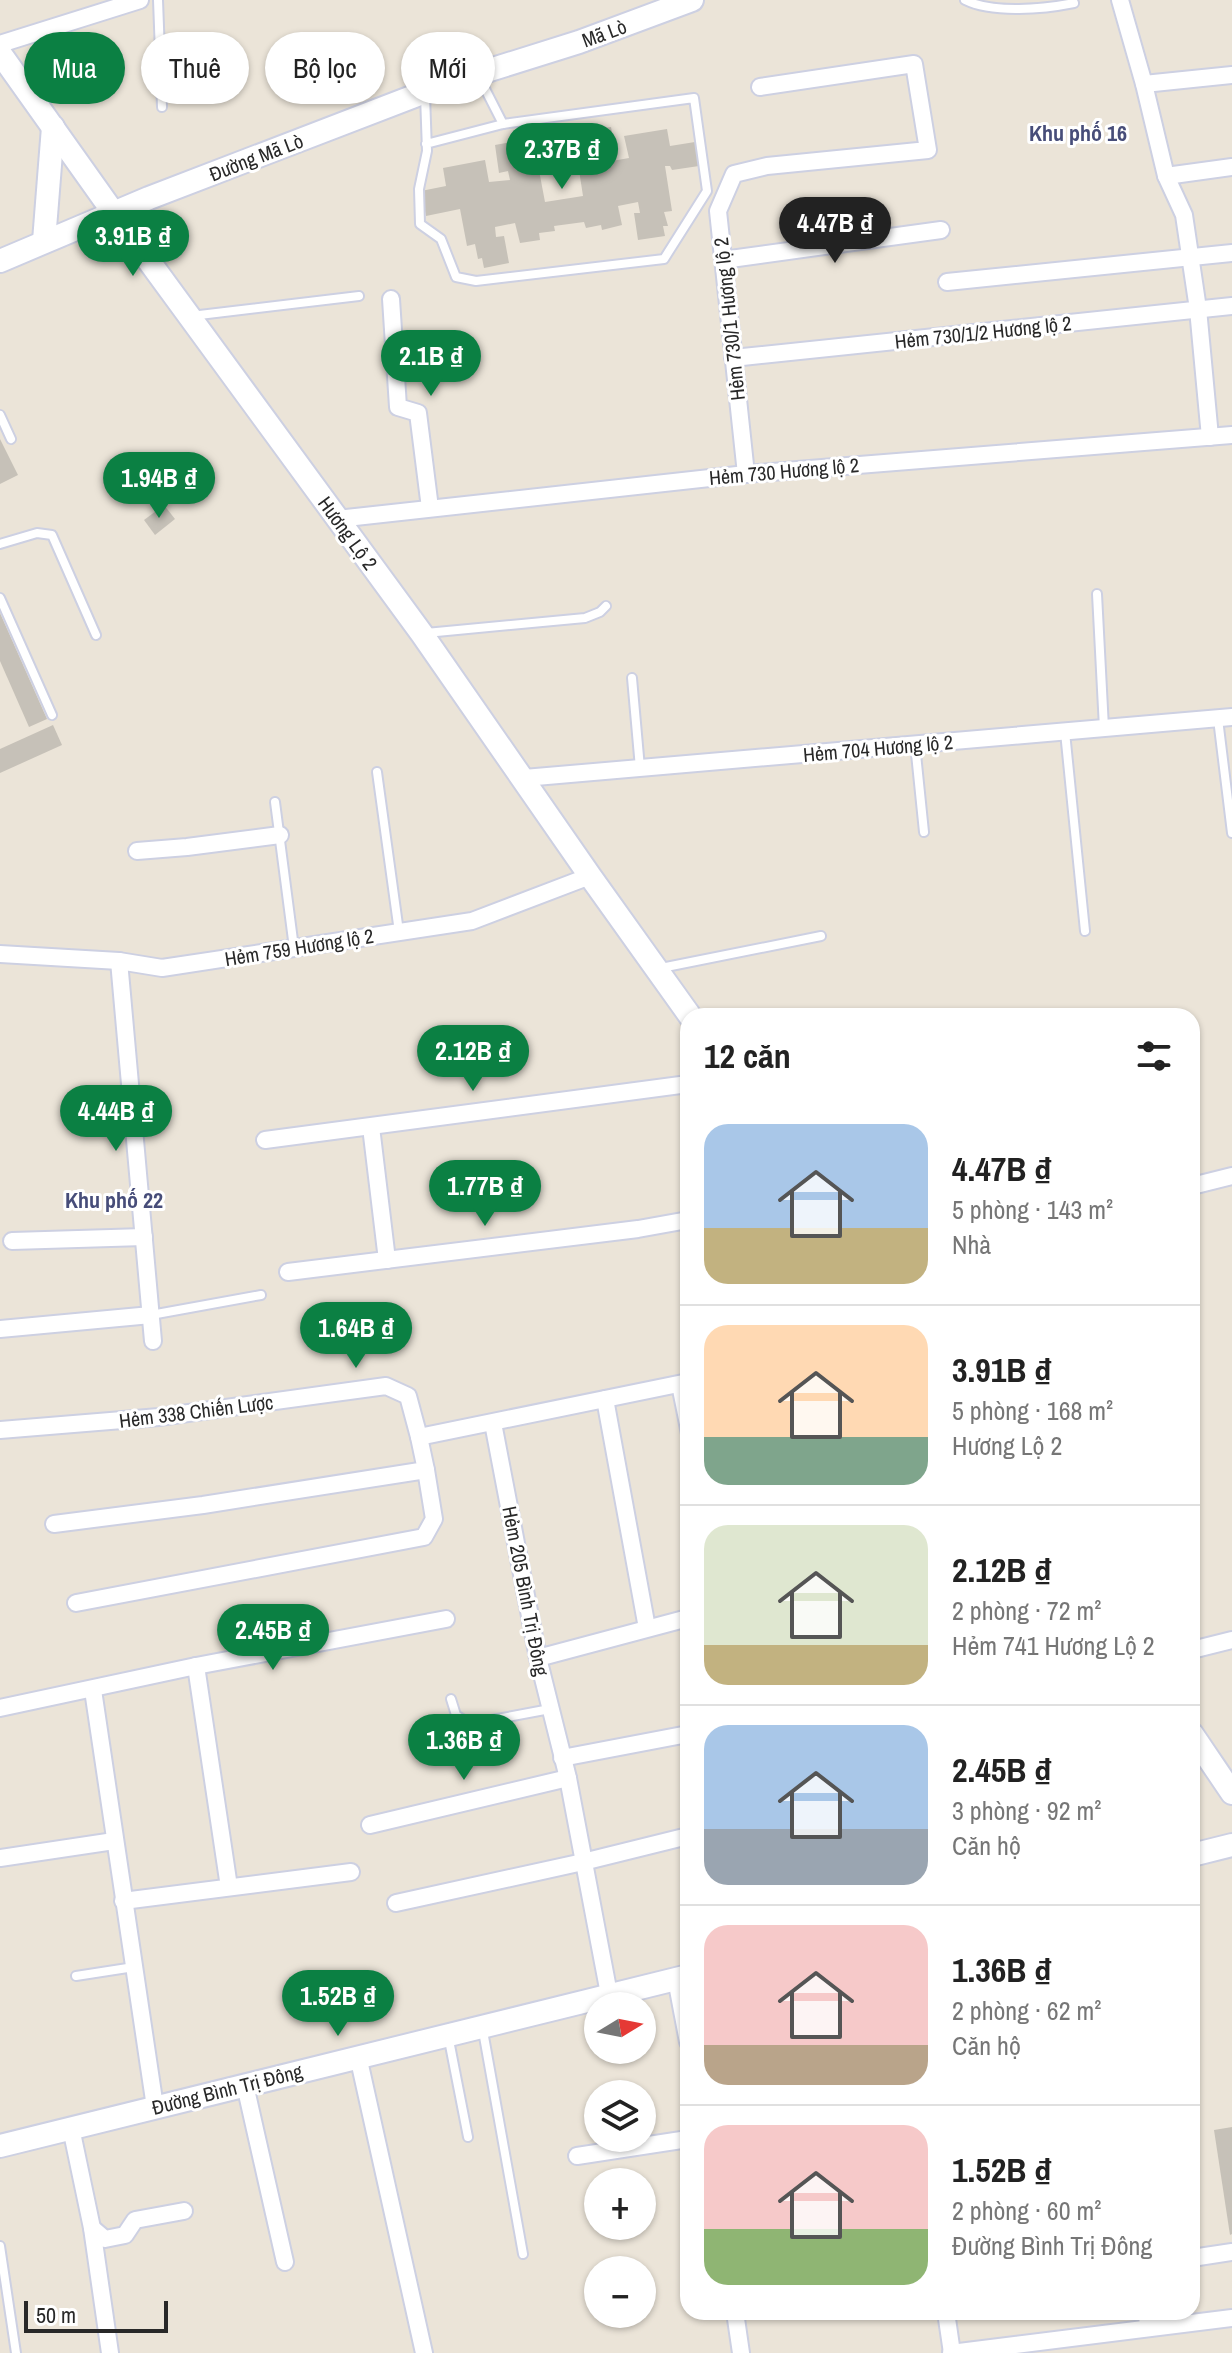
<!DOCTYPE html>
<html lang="vi">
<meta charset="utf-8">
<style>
body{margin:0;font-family:"Archivo Narrow",sans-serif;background:#f6f6f6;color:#222;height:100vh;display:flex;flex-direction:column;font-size:30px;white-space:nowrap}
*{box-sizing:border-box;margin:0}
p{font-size:26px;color:#767676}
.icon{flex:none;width:44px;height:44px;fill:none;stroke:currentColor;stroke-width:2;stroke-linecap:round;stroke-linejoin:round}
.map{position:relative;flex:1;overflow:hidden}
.panel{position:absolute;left:680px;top:1008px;width:520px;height:1312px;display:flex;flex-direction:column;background:#fff;border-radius:24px;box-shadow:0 2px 6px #0004}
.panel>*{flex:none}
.banner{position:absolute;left:24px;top:32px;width:536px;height:72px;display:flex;gap:16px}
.needle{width:52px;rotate:80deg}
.fabs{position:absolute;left:584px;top:1992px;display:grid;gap:16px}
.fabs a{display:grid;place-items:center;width:72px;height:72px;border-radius:50%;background:#fff;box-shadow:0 2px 6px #0004;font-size:40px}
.scale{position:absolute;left:24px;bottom:20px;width:144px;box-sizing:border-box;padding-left:8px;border:4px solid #282828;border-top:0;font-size:22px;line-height:28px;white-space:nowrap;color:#282828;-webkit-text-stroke:6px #fff;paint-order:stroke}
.price{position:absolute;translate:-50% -68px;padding:0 18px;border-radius:28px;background:#0b8043;color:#fff;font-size:26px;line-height:52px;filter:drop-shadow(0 2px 4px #0008)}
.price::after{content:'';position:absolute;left:50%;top:48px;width:24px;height:18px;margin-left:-12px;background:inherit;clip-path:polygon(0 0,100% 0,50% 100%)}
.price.active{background:#222;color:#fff}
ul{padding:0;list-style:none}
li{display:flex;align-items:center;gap:24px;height:200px;padding:0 24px}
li+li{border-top:2px solid #e0e0e0}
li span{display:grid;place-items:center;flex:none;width:224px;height:160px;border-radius:24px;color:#555}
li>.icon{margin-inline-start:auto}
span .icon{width:96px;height:96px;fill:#fffc;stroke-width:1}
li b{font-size:34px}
h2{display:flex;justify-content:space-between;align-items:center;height:96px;padding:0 24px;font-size:34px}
.chip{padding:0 28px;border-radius:36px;background:#fff;box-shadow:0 2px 6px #0004;font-size:28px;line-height:72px}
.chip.active{background:#0b8043;color:#fff}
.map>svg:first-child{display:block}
.building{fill:#c6c1b8}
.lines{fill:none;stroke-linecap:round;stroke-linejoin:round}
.lane-casing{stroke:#cdd0e2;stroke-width:12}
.street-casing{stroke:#cdd0e2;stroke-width:20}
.secondary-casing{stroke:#cdd0e2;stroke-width:26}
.lane{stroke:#fff;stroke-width:8}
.street{stroke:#fff;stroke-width:16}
.secondary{stroke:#fff;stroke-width:22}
.labels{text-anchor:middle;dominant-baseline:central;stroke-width:6;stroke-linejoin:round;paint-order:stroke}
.street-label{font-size:20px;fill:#282828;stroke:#fff}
.neighbourhood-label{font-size:22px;font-weight:bold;fill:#474d79;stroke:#fff}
</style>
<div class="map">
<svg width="1232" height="2353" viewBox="0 0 1232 2353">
<rect width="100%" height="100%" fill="#ebe4d8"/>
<g class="building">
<polygon points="611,127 616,153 610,154 612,161 629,158 624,136 667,129 670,146 695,142 699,166 672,170 670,166 665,166 672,211 664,212 668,226 663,226 665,236 638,240 634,213 640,213 638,202 618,206 622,225 602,230 601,225 586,228 584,222 554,226 555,231 539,233 540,240 520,243 515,223 495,227 496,237 504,236 509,263 484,268 482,258 478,259 475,244 467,246 460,209 426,216 421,191 446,186 443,168 485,160 489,182 510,180 508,171 499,173 495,145 523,140 525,152 529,151 532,166 538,165 545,202 583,196 577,157 584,156 581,142 584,141 584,130"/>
<polygon points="0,439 18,475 0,484"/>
<polygon points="164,505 175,519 155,535 144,520"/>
<polygon points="0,613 47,719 29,727 0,661"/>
<polygon points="53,725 62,745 0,773 0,749"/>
<polygon points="1232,2127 1232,2234 1230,2235 1214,2130"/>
</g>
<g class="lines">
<defs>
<g id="lane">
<polyline points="158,0 162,107"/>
<path d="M965 0C993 14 1044 9 1074 3"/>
<polyline points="478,75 503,124"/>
<polyline points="425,95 427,151 419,189 420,224 441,239 456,277 476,281 664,259 707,191 694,98 503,124 426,144"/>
<polyline points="191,316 359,296"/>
<polyline points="0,415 11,439"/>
<polyline points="0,544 37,533 52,535 96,635"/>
<polyline points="1097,594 1104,728"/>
<polyline points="0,598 52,715"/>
<polyline points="426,633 585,618 600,612 606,606"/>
<polyline points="632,678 640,768"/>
<polyline points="1218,719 1232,833"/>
<polyline points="1065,732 1085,931"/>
<polyline points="915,744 924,832"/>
<polyline points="377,772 399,932"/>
<polyline points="275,802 294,948"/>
<polyline points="661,968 821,936"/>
<polyline points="151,1315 261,1295"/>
<polyline points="676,1385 688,1444"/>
<polyline points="451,1699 456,1715 470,1724 550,1709"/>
<polyline points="76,1976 134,1967"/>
<polyline points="483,2031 523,2254"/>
<polyline points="448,2035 468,2137"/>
<polyline points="0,2246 16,2353"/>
</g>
<g id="street">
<polyline points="1120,0 1144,84 1166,176 1184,215 1198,309 1210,437"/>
<polyline points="0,44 140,0"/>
<polyline points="1144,84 1232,75"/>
<polyline points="1166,176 1232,167"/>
<polyline points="723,260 941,230"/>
<polyline points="947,282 1232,253"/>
<polyline points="391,299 398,407 418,413 430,508"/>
<polyline points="733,358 1232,306"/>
<polyline points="746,474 718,211 734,174 767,166 928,150 914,64 760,87"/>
<polyline points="337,519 746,474 1232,435"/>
<polyline points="524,778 1232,717"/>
<polyline points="137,851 187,847 280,835"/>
<polyline points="0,954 119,961 162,968 472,921 590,876"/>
<polyline points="119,961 153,1341"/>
<polyline points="371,1127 387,1260"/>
<polyline points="265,1140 688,1084"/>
<polyline points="1192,1186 1232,1176"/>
<polyline points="12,1241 144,1237"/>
<polyline points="288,1272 638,1229 688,1220"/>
<polyline points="0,1329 151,1315"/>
<polyline points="605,1399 647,1628"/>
<polyline points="493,1423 538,1658 568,1778 609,1994"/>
<polyline points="0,1430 159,1417 386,1386 408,1396 419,1437 688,1382"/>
<polyline points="54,1524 203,1505 426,1470 419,1437"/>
<polyline points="76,1603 424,1537 434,1519 426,1470"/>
<polyline points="1192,1650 1232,1640"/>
<polyline points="538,1658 688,1618"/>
<polyline points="196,1666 229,1887"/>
<polyline points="93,1690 155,2107"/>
<polyline points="0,1708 196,1666 446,1619"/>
<polyline points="562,1758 688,1734"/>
<polyline points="370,1825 568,1778"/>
<polyline points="0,1858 114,1841"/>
<polyline points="123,1901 351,1872"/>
<polyline points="396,1903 583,1862 688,1836"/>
<polyline points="676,1979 688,2042"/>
<polyline points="358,2056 424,2353"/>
<polyline points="245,2085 285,2262"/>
<polyline points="71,2128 92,2228 110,2353"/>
<polyline points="577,2156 688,2139"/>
<polyline points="92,2228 105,2239 125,2235 135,2220 184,2211"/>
<polyline points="1192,2258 1232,2252"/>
<polyline points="735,2312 741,2353"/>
<polyline points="946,2312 952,2353"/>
<polyline points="1146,2312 1149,2328"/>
<polyline points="951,2353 1232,2318"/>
</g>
<g id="secondary">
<polyline points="0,53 113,212 422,634 590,876 690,1016"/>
<polyline points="44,241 53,127"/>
<polyline points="0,261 149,198 425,92 477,74 579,42 692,0"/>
<polyline points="1192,1734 1232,1793"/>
<polyline points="1192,1855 1232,1845"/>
<polyline points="0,2146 688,1976"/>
</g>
</defs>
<use href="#lane" class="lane-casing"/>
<use href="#street" class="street-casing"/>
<use href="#secondary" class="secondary-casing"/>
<use href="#lane" class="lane"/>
<use href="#street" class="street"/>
<use href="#secondary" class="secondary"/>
</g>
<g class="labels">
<g class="street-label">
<text transform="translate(604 33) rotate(-20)">Mã Lò</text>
<text transform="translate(256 157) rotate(-21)">Đường Mã Lò</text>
<text transform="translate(729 319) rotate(-96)">Hẻm 730/1 Hương lộ 2</text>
<text transform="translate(983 332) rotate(-6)">Hẻm 730/1/2 Hương lộ 2</text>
<text transform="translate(784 471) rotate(-5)">Hẻm 730 Hương lộ 2</text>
<text transform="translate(348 533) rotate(54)">Hương Lộ 2</text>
<text transform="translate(878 748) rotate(-5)">Hẻm 704 Hương lộ 2</text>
<text transform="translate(299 947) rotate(-9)">Hẻm 759 Hương lộ 2</text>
<text transform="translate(196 1411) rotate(-7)">Hẻm 338 Chiến Lược</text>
<text transform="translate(526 1591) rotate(79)">Hẻm 205 Bình Trị Đông</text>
<text transform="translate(227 2089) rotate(-14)">Đường Bình Trị Đông</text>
</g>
<g class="neighbourhood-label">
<text x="1078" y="133">Khu phố 16</text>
<text x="114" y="1200">Khu phố 22</text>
</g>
</g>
</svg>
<div class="fabs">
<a><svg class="needle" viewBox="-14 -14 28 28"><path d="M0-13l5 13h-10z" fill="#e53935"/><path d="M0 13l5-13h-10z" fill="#767676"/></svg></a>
<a><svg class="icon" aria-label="layers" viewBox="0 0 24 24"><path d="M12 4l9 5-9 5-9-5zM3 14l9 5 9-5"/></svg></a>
<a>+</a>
<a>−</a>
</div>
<div class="scale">50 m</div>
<b class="price" style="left:562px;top:191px">2.37B ₫</b>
<b class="price active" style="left:835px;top:265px">4.47B ₫</b>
<b class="price" style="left:133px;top:278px">3.91B ₫</b>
<b class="price" style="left:431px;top:398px">2.1B ₫</b>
<b class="price" style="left:159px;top:520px">1.94B ₫</b>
<b class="price" style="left:473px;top:1093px">2.12B ₫</b>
<b class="price" style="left:116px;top:1153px">4.44B ₫</b>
<b class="price" style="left:485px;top:1228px">1.77B ₫</b>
<b class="price" style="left:356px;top:1370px">1.64B ₫</b>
<b class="price" style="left:273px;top:1672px">2.45B ₫</b>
<b class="price" style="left:464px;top:1782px">1.36B ₫</b>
<b class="price" style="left:338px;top:2038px">1.52B ₫</b>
<div class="banner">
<a class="chip active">Mua</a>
<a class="chip">Thuê</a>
<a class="chip">Bộ lọc</a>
<a class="chip">Mới</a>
</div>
<section class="panel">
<h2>12 căn<svg class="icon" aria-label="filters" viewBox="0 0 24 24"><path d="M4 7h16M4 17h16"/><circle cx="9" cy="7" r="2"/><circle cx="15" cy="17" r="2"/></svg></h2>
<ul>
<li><span style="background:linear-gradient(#a9c7e8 65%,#c2b280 0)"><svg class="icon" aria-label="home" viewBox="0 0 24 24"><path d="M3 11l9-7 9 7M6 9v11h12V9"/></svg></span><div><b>4.47B ₫</b><p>5 phòng · 143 m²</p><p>Nhà</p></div></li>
<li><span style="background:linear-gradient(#ffd9b3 70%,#7fa58c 0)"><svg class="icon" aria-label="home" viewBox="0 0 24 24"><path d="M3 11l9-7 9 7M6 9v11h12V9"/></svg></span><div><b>3.91B ₫</b><p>5 phòng · 168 m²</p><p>Hương Lộ 2</p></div></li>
<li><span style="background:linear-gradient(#dfe7d0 75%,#c2b280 0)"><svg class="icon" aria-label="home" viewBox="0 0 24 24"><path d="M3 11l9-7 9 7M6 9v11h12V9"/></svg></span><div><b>2.12B ₫</b><p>2 phòng · 72 m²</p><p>Hẻm 741 Hương Lộ 2</p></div></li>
<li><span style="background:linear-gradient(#a9c7e8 65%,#9aa5b1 0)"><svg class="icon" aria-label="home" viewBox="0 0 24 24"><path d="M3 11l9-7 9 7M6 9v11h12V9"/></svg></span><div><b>2.45B ₫</b><p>3 phòng · 92 m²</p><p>Căn hộ</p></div></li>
<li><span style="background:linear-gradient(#f6c9c9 75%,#b9a48a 0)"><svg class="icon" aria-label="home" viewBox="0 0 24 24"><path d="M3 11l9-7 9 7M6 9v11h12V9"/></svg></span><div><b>1.36B ₫</b><p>2 phòng · 62 m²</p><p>Căn hộ</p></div></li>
<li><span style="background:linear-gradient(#f6c9c9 65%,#8fb573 0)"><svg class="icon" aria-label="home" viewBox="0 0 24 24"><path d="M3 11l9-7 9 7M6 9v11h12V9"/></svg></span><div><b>1.52B ₫</b><p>2 phòng · 60 m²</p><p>Đường Bình Trị Đông</p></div></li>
</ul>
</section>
</div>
